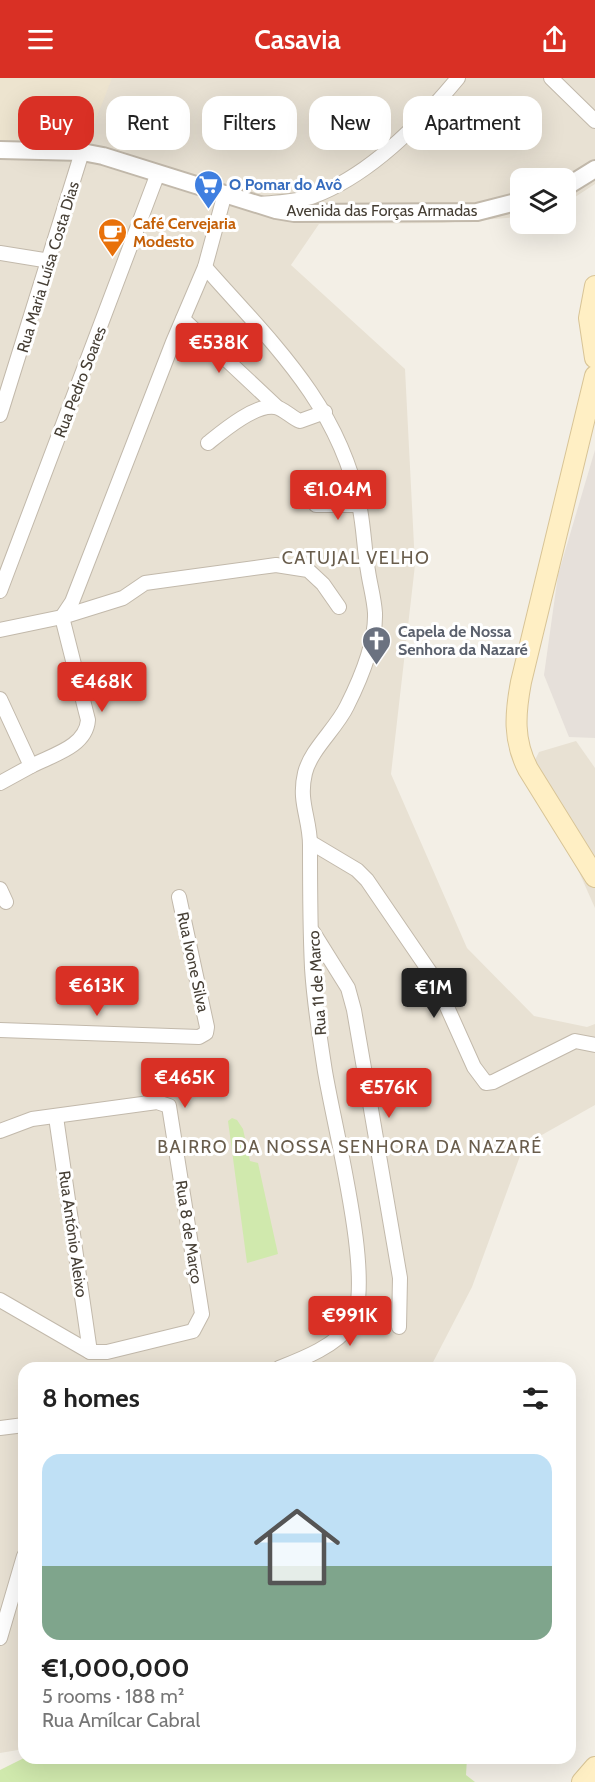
<!DOCTYPE html>
<meta charset="utf-8">
<style>
body{margin:0;font-family:Cabin,sans-serif;background:#f6f6f6;color:#222;height:100vh;display:flex;flex-direction:column;font-size:22px;white-space:nowrap}
*{box-sizing:border-box;margin:0}
p{font-size:20px;color:#767676}
.icon{flex:none;width:33px;height:33px;fill:none;stroke:currentColor;stroke-width:2;stroke-linecap:round;stroke-linejoin:round}
.map{position:relative;flex:1;overflow:hidden}
.side{position:absolute;left:18px;top:1284px;width:558px;height:402px;display:flex;flex-direction:column;background:#fff;border-radius:18px;box-shadow:0 6px 24px #0002}
.side>*{flex:none}
.guide{position:absolute;left:18px;top:18px;width:560px;height:54px;display:flex;gap:12px}
.fabs{position:absolute;left:510px;top:90px;display:grid;gap:12px}
.fabs a{display:grid;place-items:center;width:66px;height:66px;border-radius:12px;background:#fff;box-shadow:0 6px 24px #0002;font-size:30px}
.price{position:absolute;translate:-50% -51px;padding:0 14px;border-radius:6px;background:#d93025;color:#fff;font-size:20px;line-height:39px;filter:drop-shadow(0 2px 3px #0008)}
.price::after{content:'';position:absolute;left:50%;top:36px;width:18px;height:14px;margin-left:-9px;background:inherit;clip-path:polygon(0 0,100% 0,50% 100%)}
.price.active{background:#222;color:#fff}
ul{padding:0;list-style:none}
li{display:grid;align-content:center;gap:12px;height:318px;padding:0 24px}
li+li{border-top:2px solid #e0e0e0}
li span{display:grid;place-items:center;height:186px;border-radius:18px;color:#555}
li>.icon{margin-inline-start:auto}
span .icon{width:108px;height:108px;fill:#fffc;stroke-width:1}
li b{font-size:26px}
h2{display:flex;justify-content:space-between;align-items:center;height:72px;padding:0 24px;font-size:26px}
.tag{padding:0 21px;border-radius:18px;background:#fff;box-shadow:0 6px 24px #0002;font-size:21px;line-height:54px}
.tag.active{background:#d93025;color:#fff}
header{display:flex;justify-content:space-between;align-items:center;height:78px;padding:0 24px;background:#d93025;color:#fff;font-size:27px;font-weight:600}
.map>svg:first-child{display:block}
.residential{fill:#e8e1d3}
.industrial{fill:#e6e0da}
.education{fill:#ede4cf}
.green{fill:#d0e9ad}
.lines{fill:none;stroke-linecap:round;stroke-linejoin:round}
.minor-casing{stroke:#c2b9ab;stroke-width:16}
.tertiary-casing{stroke:#c2b9ab;stroke-width:20}
.secondary-casing{stroke:#d8c496;stroke-width:22}
.minor{stroke:#fff;stroke-width:14}
.tertiary{stroke:#fff;stroke-width:16}
.secondary{stroke:#ffefc4;stroke-width:20}
.labels{text-anchor:middle;dominant-baseline:central;stroke-width:6;stroke-linejoin:round;paint-order:stroke}
.shop-label{font-size:16px;font-weight:bold;fill:#366cbe;stroke:#fff;text-anchor:start}
.street-label{font-size:16px;fill:#463f35;stroke:#fff}
.food-label{font-size:16px;font-weight:bold;fill:#c56008;stroke:#fff;text-anchor:start}
.worship-label{font-size:16px;font-weight:bold;fill:#5b616d;stroke:#fff;text-anchor:start}
.neighbourhood-label{font-size:18px;letter-spacing:1.5px;fill:#695d4c;stroke:#fff}
</style>
<header><svg class="icon" aria-label="menu" viewBox="0 0 24 24"><path d="M4 6h16M4 12h16M4 18h16"/></svg>Casavia<svg class="icon" aria-label="share" viewBox="0 0 24 24"><path d="M12 15V3M7 8l5-5 5 5M5 13v7h14v-7"/></svg></header>
<div class="map">
<svg width="595" height="1704" viewBox="0 0 595 1704">
<rect width="100%" height="100%" fill="#f3efe6"/>
<g class="residential">
<polygon points="0,0 595,0 595,106 566,125 566,100 520,100 520,138 518,139 442,145 319,146 291,187 405,291 415,487 391,696 467,870 534,938 587,949 595,946 595,1027 524,1067 472,1209 430,1290 24,1290 24,1671 0,1675"/>
<polygon points="576,663 595,690 595,830 532,688 539,674"/>
</g>
<polygon class="industrial" points="595,372 595,660 569,659 544,597 558,497"/>
<polygon class="education" points="0,0 112,0 87,64 0,62"/>
<g class="green">
<polygon points="232,1040 237,1042 243,1051 250,1083 258,1085 278,1176 247,1185 228,1043"/>
<polygon points="24,1680 467,1680 466,1697 475,1704 0,1704 0,1692"/>
</g>
<g class="lines">
<defs>
<g id="minor">
<polyline points="551,0 595,43"/>
<path d="M260 126C277 124 298 124 314 118 370 97 420 46 458 0"/>
<polyline points="0,175 50,183"/>
<path d="M205 189C270 263 338 325 359 426 364 449 364 471 368 493 370 507 374 520 375 535 376 565 360 602 347 628 336 651 311 671 305 695 298 724 310 740 310 767 310 808 310 849 312 890 314 922 319 955 324 987 331 1038 377 1207 351 1246 336 1268 302 1281 279 1290"/>
<polyline points="183,241 277,329"/>
<polyline points="0,337 82,74"/>
<path d="M208 365C223 353 255 326 275 329 283 330 292 340 300 343L325 334"/>
<polyline points="316,427 359,427"/>
<polyline points="0,513 158,95"/>
<polyline points="0,552 62,539 123,520 145,505 276,487 308,492 323,506 339,529"/>
<polyline points="0,621 31,688 0,705"/>
<path d="M31 688C52 677 86 669 88 642L62 539 72 524 173 264 205 189 225 115"/>
<polyline points="310,764 357,792 367,802 434,900 474,989 486,1005 493,1004 575,963 595,967"/>
<polyline points="0,811 6,824"/>
<polyline points="313,854 348,910 354,932 400,1200 399,1249"/>
<polyline points="0,952 199,959 206,955 207,949 179,819"/>
<polyline points="56,1039 90,1274"/>
<polyline points="0,1053 32,1041 157,1024 169,1028 202,1236 193,1253 107,1274 90,1274 0,1222"/>
<polyline points="0,1350 24,1347"/>
<polyline points="0,1560 24,1478"/>
</g>
<g id="tertiary">
<polyline points="0,72 82,74 103,78 276,132 294,135 477,134 520,123"/>
<polyline points="566,109 595,91"/>
</g>
<g id="secondary">
<polyline points="595,208 589,240 595,280"/>
<path d="M595 298 521 604C515 636 513 662 528 691L595 799"/>
<polyline points="582,1704 595,1689"/>
</g>
</defs>
<use href="#minor" class="minor-casing"/>
<use href="#tertiary" class="tertiary-casing"/>
<use href="#secondary" class="secondary-casing"/>
<use href="#minor" class="minor"/>
<use href="#tertiary" class="tertiary"/>
<use href="#secondary" class="secondary"/>
</g>
<defs>
<symbol id="supermarket-pin" viewBox="-11 -11 22 30"><path d="M0 17L-7.5 6A9.5 9.5 0 1 1 7.5 6Z" fill="#3f7fe0" stroke="#fff"/><path d="M-6-5.5h2.5l.6 2H6L4.5 2H-2.5L-4.4-4H-6ZM-1.5 3.2a1.3 1.3 0 1 0 .1 0ZM3 3.2a1.3 1.3 0 1 0 .1 0Z" fill="#fff"/></symbol>
<symbol id="cafe-pin" viewBox="-11 -11 22 30"><path d="M0 17L-7.5 6A9.5 9.5 0 1 1 7.5 6Z" fill="#e8710a" stroke="#fff"/><path d="M-5.5-4.5H6V0H3Q3 3.5 0 3.5H-2.5Q-5.5 3.5-5.5 0ZM3-3.2v2h1.7v-2ZM-6 4.5H4V6H-6Z" fill="#fff"/></symbol>
<symbol id="church-pin" viewBox="-11 -11 22 30"><path d="M0 17L-7.5 6A9.5 9.5 0 1 1 7.5 6Z" fill="#6b7280" stroke="#fff"/><path d="M-1.2-6h2.4v3.5h3.3v2.4h-3.3V6h-2.4V-.1h-3.3v-2.4h3.3Z" fill="#fff"/></symbol>
</defs>
<g fill-rule="evenodd">
<use href="#supermarket-pin" x="192" y="90" width="33" height="45"/>
<use href="#cafe-pin" x="96" y="138" width="33" height="45"/>
<use href="#church-pin" x="360" y="546" width="33" height="45"/>
</g>
<g class="labels">
<g class="shop-label">
<text x="229" y="106">O Pomar do Avô</text>
</g>
<g class="street-label">
<text x="382" y="132">Avenida das Forças Armadas</text>
<text transform="translate(48 189) rotate(-73)">Rua Maria Luísa Costa Dias</text>
<text transform="translate(80 304) rotate(-69)">Rua Pedro Soares</text>
<text transform="translate(193 884) rotate(78)">Rua Ivone Silva</text>
<text transform="translate(317 905) rotate(-94)">Rua 11 de Marco</text>
<text transform="translate(189 1154) rotate(81)">Rua 8 de Março</text>
<text transform="translate(73 1156) rotate(82)">Rua António Aleixo</text>
</g>
<g class="food-label">
<text x="133" y="145">Café Cervejaria<tspan x="133" dy="18">Modesto</tspan></text>
</g>
<g class="worship-label">
<text x="398" y="553">Capela de Nossa<tspan x="398" dy="18">Senhora da Nazaré</tspan></text>
</g>
<g class="neighbourhood-label">
<text x="356" y="480">CATUJAL VELHO</text>
<text x="350" y="1069">BAIRRO DA NOSSA SENHORA DA NAZARÉ</text>
</g>
</g>
</svg>
<div class="fabs">
<a><svg class="icon" aria-label="layers" viewBox="0 0 24 24"><path d="M12 4l9 5-9 5-9-5zM3 14l9 5 9-5"/></svg></a>
</div>
<b class="price" style="left:219px;top:296px">€538K</b>
<b class="price" style="left:338px;top:443px">€1.04M</b>
<b class="price" style="left:102px;top:635px">€468K</b>
<b class="price" style="left:97px;top:939px">€613K</b>
<b class="price active" style="left:434px;top:941px">€1M</b>
<b class="price" style="left:185px;top:1031px">€465K</b>
<b class="price" style="left:389px;top:1041px">€576K</b>
<b class="price" style="left:350px;top:1269px">€991K</b>
<div class="guide">
<a class="tag active">Buy</a>
<a class="tag">Rent</a>
<a class="tag">Filters</a>
<a class="tag">New</a>
<a class="tag">Apartment</a>
</div>
<section class="side">
<h2>8 homes<svg class="icon" aria-label="filters" viewBox="0 0 24 24"><path d="M4 7h16M4 17h16"/><circle cx="9" cy="7" r="2"/><circle cx="15" cy="17" r="2"/></svg></h2>
<ul>
<li><span style="background:linear-gradient(#bfe0f5 60%,#7fa58c 0)"><svg class="icon" aria-label="home" viewBox="0 0 24 24"><path d="M3 11l9-7 9 7M6 9v11h12V9"/></svg></span><div><b>€1,000,000</b><p>5 rooms · 188 m²</p><p>Rua Amílcar Cabral</p></div></li>
</ul>
</section>
</div>
